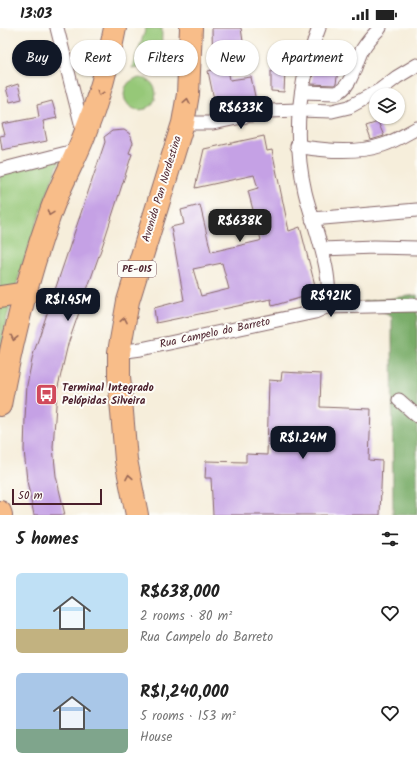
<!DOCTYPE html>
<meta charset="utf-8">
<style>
body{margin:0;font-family:Kalam,sans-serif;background:#f6f6f6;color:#222;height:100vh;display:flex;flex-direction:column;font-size:15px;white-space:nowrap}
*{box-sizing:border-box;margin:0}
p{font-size:13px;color:#767676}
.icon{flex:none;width:22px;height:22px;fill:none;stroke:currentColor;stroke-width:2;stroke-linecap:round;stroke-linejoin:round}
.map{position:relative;height:487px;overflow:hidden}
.details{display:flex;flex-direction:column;background:#fff;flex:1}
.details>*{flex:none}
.banner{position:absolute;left:12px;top:12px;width:393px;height:36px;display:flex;gap:8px}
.fabs{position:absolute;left:369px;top:60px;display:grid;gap:8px}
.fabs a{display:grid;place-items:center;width:36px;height:36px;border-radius:50%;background:#fff;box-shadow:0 1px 3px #0004;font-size:20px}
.scale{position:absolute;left:12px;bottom:10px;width:90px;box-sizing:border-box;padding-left:4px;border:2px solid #4a1f2b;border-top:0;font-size:11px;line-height:14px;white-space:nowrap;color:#4a1f2b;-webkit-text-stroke:3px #fdfcf7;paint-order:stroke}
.price{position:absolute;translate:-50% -34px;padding:0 9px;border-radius:8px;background:#111827;color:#fff;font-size:13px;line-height:26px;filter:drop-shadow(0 1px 2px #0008)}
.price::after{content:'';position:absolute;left:50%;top:24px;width:12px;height:9px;margin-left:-6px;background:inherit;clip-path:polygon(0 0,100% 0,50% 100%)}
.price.selected{background:#222;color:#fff}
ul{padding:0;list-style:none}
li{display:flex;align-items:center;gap:12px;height:100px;padding:0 16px}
li span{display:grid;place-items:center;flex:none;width:112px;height:80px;border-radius:6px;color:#555}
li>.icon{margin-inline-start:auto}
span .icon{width:48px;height:48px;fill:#fffc;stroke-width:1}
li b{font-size:17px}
h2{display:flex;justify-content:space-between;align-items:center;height:48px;padding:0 16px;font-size:17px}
.tag{padding:0 14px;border-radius:18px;background:#fff;box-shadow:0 1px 3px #0004;font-size:14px;line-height:36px}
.tag.selected{background:#111827;color:#fff}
.status{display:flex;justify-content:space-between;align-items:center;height:28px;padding:0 20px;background:#fff;direction:ltr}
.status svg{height:11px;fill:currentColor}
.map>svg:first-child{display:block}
.green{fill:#96c878;stroke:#707452}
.forest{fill:#78ac68;stroke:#61664a}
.building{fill:#c5a1e5;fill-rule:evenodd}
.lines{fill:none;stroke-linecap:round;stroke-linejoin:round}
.minor-casing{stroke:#866769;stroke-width:15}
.trunk-casing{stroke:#866769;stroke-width:24}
.minor{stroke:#fff;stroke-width:13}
.trunk{stroke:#f8bd89;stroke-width:22}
.oneway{stroke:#986655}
.labels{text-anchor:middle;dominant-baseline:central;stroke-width:4;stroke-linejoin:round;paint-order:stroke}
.shield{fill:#fdfcf7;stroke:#806168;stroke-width:1}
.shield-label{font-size:10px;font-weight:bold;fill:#4a1f2b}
.street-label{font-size:11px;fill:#4a1f2b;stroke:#fdfcf7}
.poi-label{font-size:11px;font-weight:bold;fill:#4a1f2b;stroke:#fdfcf7;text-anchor:start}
</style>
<div class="status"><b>13:03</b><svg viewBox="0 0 49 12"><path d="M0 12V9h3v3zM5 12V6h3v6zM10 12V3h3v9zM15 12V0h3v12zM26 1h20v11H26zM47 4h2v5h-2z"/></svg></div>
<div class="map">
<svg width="417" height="487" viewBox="0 0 417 487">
<rect width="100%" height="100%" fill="#fdfcf7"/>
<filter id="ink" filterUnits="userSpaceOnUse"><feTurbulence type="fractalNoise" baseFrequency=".025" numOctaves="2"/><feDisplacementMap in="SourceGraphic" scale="8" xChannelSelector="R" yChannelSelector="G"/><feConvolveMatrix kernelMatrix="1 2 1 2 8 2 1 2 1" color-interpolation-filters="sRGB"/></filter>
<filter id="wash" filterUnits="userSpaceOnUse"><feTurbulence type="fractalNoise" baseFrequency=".012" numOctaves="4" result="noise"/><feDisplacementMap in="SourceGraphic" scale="16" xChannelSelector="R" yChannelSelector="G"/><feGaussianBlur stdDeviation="0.9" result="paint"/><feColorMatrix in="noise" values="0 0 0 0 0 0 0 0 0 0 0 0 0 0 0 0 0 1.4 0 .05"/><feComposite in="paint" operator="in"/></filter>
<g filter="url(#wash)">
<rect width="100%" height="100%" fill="#f6eedb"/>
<g class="green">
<path d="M146 0H162L161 48C152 40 143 38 132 40Z"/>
<circle cx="140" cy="66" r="16"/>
<polygon points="61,130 54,147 22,238 6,293 0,329 0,145"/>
</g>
<polygon class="forest" points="417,267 417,487 393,487 392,289 362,274"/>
<g id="blocks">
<g class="building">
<polygon points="212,0 241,0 244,20 225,24 230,52 251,49 257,78 217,86 208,43 213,42"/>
<polygon points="314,41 338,42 336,56 334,57 311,56"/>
<polygon points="271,43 285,44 284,64 271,63"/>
<polygon points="18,56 22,71 10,74 6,60"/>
<polygon points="52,73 57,90 43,93 47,113 2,122 0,108 5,107 2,96 39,89 37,77"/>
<polygon points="378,94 384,108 371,112 366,98"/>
<polygon points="124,102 130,106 133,115 129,125 132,126 103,216 68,316 57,363 53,419 56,448 65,487 34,487 27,453 24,422 25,390 27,357 33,327 105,114 104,109 112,103"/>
<path d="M264 108 267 123 272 122 289 203 300 199 317 265 272 278 271 271 156 295 154 280 184 272 171 199 184 196 181 182 200 177 211 224 259 213 261 212 248 163 258 160 254 147 195 160 204 121ZM222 235 229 261 201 268 193 241Z"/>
<polygon points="282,344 321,346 320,379 371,381 369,432 382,433 380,487 213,487 211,450 205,450 206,433 246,434 246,426 267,427 269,352 281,353"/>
</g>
</g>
</g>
<g filter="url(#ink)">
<use href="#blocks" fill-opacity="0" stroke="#866769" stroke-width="1"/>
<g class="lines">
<defs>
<g id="minor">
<polyline points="57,0 84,107"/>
<path d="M302 64 336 65C352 60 355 35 362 22 367 14 373 7 380 0"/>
<polyline points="183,95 213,95 270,83 298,82 332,83 349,79 380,62 397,49 417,37"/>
<path d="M297 118C325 123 356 126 383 117 395 113 406 106 417 100"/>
<polyline points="0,142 78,122"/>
<polyline points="312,191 417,182"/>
<polyline points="322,221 374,219 417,220"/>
<polyline points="326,279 417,277"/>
<path d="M119 324 141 321 315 284 326 279C336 250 312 194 305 164 292 107 298 54 319 0"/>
<polyline points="399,372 417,388"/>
</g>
<g id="trunk">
<polyline points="0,269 26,265"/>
<path d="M0 377C12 312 28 248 50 186 59 159 74 134 84 108 99 71 108 39 115 0"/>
<polyline points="0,484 1,487"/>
<polyline points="137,487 126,432 119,348 119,324 128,273 183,95 188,66 191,0"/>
</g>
</defs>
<use href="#minor" class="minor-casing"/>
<use href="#trunk" class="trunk-casing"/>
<use href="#minor" class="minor"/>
<use href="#trunk" class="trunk"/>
</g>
<defs><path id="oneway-chevron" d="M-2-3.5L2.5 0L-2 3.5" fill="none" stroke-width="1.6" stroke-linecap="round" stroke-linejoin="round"/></defs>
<g class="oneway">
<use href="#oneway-chevron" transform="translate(100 65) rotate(108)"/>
<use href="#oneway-chevron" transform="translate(187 73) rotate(-79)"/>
<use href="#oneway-chevron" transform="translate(50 185) rotate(110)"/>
<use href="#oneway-chevron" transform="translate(124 292) rotate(-79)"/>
<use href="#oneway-chevron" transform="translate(14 310) rotate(103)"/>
<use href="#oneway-chevron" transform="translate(129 449) rotate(-100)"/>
</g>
</g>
<defs>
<symbol id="bus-square" viewBox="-11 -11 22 22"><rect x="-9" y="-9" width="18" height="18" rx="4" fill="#d1495b" stroke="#fdfcf7"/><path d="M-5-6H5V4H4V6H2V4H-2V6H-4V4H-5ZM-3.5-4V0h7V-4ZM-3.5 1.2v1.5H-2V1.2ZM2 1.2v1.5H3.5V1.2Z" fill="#fff"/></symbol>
</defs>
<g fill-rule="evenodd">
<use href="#bus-square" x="34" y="354" width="25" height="25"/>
</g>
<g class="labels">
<rect class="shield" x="118" y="233" width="38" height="16" rx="3"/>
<g class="shield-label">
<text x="137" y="241">PE-015</text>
</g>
<g class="street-label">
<text transform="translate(162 161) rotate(-73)">Avenida Pan Nordestina</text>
<text transform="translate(215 305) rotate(-12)">Rua Campelo do Barreto</text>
</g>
<g class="poi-label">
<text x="62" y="360">Terminal Integrado<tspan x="62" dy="13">Pelópidas Silveira</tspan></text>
</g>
</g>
</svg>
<div class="fabs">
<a><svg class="icon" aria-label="layers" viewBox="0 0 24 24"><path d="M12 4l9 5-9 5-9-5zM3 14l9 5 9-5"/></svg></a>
</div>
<div class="scale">50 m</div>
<b class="price" style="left:241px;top:102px">R$633K</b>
<b class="price selected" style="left:240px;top:215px">R$638K</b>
<b class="price" style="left:331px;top:290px">R$921K</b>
<b class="price" style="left:68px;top:294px">R$1.45M</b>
<b class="price" style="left:303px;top:432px">R$1.24M</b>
<div class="banner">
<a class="tag selected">Buy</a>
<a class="tag">Rent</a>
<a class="tag">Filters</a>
<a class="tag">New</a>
<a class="tag">Apartment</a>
</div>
</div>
<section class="details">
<h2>5 homes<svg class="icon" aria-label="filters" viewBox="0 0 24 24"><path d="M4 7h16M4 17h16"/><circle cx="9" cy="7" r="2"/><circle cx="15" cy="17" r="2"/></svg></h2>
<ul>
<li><span style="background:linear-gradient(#bfe0f5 70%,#c2b280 0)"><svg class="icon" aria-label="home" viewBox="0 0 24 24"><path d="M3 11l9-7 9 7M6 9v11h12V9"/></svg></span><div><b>R$638,000</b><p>2 rooms · 80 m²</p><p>Rua Campelo do Barreto</p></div><svg class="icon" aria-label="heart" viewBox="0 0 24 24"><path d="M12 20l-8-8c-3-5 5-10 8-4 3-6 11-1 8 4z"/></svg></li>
<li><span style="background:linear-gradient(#a9c7e8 70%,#7fa58c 0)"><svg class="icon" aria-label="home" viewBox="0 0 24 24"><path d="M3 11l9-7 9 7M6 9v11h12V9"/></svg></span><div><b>R$1,240,000</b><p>5 rooms · 153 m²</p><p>House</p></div><svg class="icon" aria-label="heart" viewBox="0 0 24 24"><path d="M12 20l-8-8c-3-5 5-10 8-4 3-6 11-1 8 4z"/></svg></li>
</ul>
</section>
